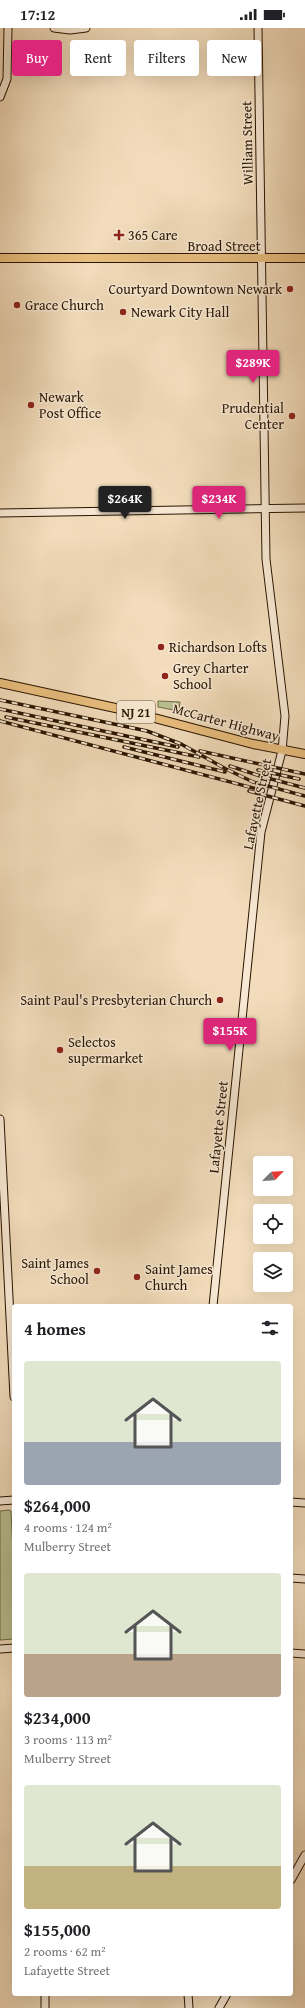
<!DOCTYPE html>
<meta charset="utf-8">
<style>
body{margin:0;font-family:"Gentium Book Plus",serif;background:#f6f6f6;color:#202124;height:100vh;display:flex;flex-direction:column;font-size:15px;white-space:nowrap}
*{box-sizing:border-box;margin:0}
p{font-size:13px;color:#757577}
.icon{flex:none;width:22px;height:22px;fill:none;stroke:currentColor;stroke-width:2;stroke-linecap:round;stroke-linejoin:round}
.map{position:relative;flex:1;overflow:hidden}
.side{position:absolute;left:12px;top:1276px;width:281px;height:692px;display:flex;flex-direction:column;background:#fff;border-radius:4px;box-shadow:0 4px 16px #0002}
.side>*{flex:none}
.top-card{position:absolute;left:12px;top:12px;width:281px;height:36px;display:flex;gap:8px}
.needle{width:26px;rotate:66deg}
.tools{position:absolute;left:253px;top:1128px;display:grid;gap:8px}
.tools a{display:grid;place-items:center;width:40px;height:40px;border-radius:4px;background:#fff;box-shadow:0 4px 16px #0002;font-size:20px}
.price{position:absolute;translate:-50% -34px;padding:0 9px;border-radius:4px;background:#db2777;color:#fff;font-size:13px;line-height:26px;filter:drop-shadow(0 1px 2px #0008)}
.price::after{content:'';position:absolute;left:50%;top:24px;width:12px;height:9px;margin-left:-6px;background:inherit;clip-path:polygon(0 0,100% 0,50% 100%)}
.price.active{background:#222;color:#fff}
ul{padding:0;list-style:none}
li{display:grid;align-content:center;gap:8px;height:212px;padding:0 12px}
li span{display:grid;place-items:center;height:124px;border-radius:4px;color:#555}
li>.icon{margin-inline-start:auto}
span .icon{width:72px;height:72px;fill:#fffc;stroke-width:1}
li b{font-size:17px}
h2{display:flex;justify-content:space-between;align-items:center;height:48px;padding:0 12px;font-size:17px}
.chip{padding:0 14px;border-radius:4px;background:#fff;box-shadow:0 4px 16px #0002;font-size:14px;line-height:36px}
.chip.active{background:#db2777;color:#fff}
.status{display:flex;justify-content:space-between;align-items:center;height:28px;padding:0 20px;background:#fff;direction:ltr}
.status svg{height:11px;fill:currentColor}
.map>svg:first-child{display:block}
.green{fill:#b9c091;stroke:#716a49}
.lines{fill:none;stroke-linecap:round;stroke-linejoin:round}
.secondary-casing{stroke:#291401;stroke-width:9}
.primary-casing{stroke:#291401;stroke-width:10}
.secondary{stroke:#f7e8d3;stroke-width:7}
.primary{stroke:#e9be7e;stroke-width:8}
.rail-casing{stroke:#291401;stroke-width:3.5}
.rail{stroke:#f7e8d3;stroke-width:2;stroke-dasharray:6;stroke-linecap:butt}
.poi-dot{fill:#8f2418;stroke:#f7e8d3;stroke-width:1.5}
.labels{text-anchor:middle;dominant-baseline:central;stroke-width:3;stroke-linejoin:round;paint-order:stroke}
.shield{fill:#f7e8d3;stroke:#675440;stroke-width:1}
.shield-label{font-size:13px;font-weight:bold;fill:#291401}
.street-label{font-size:14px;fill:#291401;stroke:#f7e8d3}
.poi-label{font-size:14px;fill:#291401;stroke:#f7e8d3;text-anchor:start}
</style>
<div class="status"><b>17:12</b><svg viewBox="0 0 49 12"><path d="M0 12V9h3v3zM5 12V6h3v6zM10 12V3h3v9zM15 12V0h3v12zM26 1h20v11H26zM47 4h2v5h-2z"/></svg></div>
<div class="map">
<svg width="305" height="1980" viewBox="0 0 305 1980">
<rect width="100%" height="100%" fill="#f2dcbb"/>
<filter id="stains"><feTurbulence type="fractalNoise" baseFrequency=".005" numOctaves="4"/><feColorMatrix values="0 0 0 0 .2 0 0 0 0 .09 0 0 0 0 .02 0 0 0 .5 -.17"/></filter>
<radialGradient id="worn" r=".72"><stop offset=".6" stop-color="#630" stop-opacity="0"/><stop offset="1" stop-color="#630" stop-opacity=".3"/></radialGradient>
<g class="green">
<polygon points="158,673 180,674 179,683 158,679"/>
<polygon points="9,1482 11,1483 14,1544 14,1611 0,1612 0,1483"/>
</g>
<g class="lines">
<defs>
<g id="secondary">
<polyline points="54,0 70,2 86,0"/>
<polyline points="0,69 7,51 8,0"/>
<polyline points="0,485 305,480"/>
<polyline points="0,1091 14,1369"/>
<polyline points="213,1278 261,804 282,723 285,688 266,531 258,0"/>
<polyline points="0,1473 14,1472"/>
<polyline points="291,1474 305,1475"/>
<polyline points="291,1550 305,1551"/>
<polyline points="0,1621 14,1620"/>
<polyline points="291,1625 305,1626"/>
<polyline points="291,1852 305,1827"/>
<polyline points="45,1966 45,1980"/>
<polyline points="188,1966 189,1980"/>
<polyline points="219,1980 227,1966"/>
</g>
<g id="primary">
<polyline points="0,230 305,230"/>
<polyline points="0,655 120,681 253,716 305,726"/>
</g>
</defs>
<use href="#secondary" class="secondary-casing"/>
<use href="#primary" class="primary-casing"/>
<use href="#secondary" class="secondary"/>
<use href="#primary" class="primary"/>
<defs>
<g id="rail">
<polyline points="0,672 147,703 181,716 226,741 253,754 305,768"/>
<polyline points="0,681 178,719"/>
<polyline points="6,689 199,729"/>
<polyline points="0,693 257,761"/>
<polyline points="124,719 225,744"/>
<polyline points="200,723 305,746"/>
<polyline points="230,738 260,748 305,760"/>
<polyline points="258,742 299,751"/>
<polyline points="249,763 305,778"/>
</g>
</defs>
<use href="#rail" class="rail-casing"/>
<use href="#rail" class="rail"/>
</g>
<g class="poi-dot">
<path d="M117 201h4v4h4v4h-4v4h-4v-4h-4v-4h4z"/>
<circle cx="290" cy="261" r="4"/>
<circle cx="17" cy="277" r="4"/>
<circle cx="123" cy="284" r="4"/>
<circle cx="31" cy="377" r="4"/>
<circle cx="292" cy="388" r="4"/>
<circle cx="161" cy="619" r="4"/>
<circle cx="165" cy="648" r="4"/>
<circle cx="220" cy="972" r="4"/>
<circle cx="60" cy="1022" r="4"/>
<circle cx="97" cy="1243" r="4"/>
<circle cx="137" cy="1249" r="4"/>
</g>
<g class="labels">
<rect class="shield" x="117" y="673" width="38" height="22" rx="3"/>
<g class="shield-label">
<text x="136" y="684">NJ 21</text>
</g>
<g class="street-label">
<text transform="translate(247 115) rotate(-91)">William Street</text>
<text x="224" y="218">Broad Street</text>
<text transform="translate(226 694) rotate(15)">McCarter Highway</text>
<text transform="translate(257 776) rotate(-78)">Lafayette Street</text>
<text transform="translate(218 1099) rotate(-84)">Lafayette Street</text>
</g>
<g class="poi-label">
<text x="128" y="207">365 Care</text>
<text x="282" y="261" text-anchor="end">Courtyard Downtown Newark</text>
<text x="25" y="277">Grace Church</text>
<text x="131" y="284">Newark City Hall</text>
<text x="39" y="369">Newark<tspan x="39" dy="16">Post Office</tspan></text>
<text x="284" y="380" text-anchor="end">Prudential<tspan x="284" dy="16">Center</tspan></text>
<text x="169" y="619">Richardson Lofts</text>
<text x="173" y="640">Grey Charter<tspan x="173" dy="16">School</tspan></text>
<text x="212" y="972" text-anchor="end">Saint Paul's Presbyterian Church</text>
<text x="68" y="1014">Selectos<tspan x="68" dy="16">supermarket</tspan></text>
<text x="89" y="1235" text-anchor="end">Saint James<tspan x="89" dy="16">School</tspan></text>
<text x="145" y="1241">Saint James<tspan x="145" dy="16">Church</tspan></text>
</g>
</g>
<rect width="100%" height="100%" filter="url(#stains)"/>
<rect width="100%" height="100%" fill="url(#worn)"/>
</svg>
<div class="tools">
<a><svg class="needle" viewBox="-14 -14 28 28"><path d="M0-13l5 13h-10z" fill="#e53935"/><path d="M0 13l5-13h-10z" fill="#757577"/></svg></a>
<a><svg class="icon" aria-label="locate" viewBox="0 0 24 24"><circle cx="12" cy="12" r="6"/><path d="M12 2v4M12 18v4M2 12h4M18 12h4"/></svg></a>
<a><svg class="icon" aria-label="layers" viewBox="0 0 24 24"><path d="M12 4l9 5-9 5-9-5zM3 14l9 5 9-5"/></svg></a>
</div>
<b class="price" style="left:253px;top:356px">$289K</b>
<b class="price active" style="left:125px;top:492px">$264K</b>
<b class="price" style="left:219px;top:492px">$234K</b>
<b class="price" style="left:230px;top:1024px">$155K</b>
<div class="top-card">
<a class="chip active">Buy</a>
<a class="chip">Rent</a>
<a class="chip">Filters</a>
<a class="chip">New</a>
</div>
<section class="side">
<h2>4 homes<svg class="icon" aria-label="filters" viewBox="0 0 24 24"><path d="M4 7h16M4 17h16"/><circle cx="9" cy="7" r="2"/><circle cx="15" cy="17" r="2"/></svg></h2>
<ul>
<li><span style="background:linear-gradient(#dfe7d0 65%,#9aa5b1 0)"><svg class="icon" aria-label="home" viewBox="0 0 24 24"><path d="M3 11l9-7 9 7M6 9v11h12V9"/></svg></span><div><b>$264,000</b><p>4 rooms · 124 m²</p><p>Mulberry Street</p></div></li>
<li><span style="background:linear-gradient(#dfe7d0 65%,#b9a48a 0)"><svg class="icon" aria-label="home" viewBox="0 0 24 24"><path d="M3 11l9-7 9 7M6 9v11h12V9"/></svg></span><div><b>$234,000</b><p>3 rooms · 113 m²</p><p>Mulberry Street</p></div></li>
<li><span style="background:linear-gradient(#dfe7d0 65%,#c2b280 0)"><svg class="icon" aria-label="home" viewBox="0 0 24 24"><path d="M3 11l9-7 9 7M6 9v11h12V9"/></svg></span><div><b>$155,000</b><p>2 rooms · 62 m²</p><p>Lafayette Street</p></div></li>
</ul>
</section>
</div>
